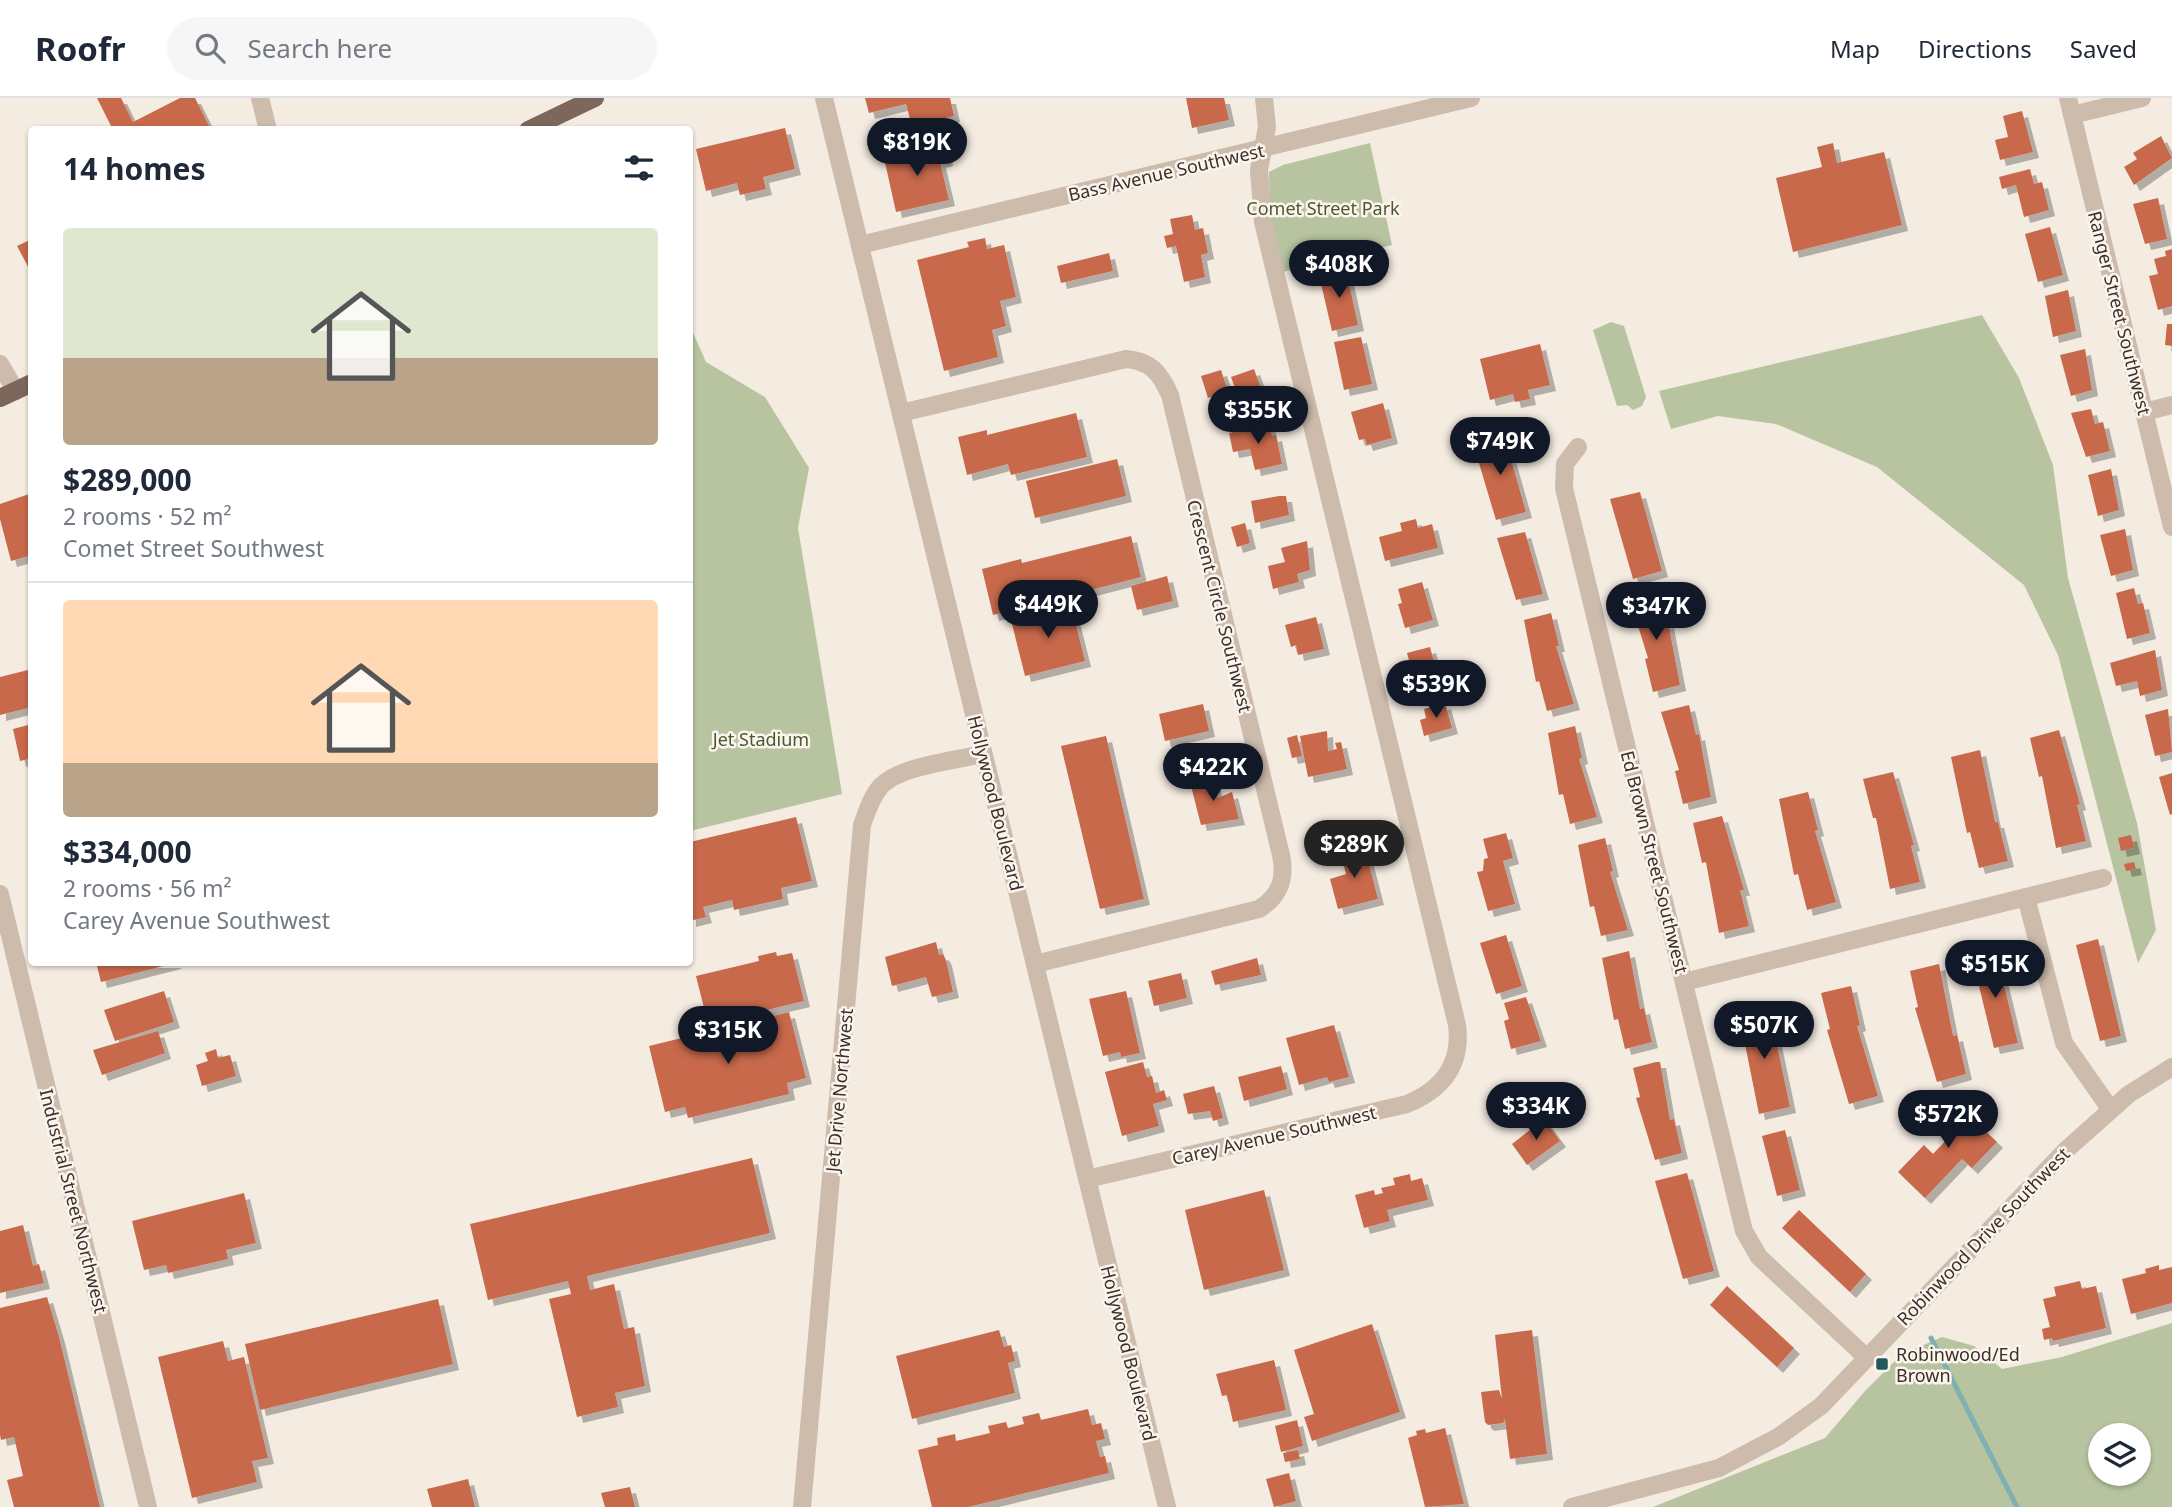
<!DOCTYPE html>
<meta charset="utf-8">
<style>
body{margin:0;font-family:"Noto Sans",sans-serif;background:#f6f6f7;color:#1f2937;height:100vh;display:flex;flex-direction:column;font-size:26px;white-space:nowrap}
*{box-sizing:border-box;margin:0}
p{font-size:23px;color:#747a83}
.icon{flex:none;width:38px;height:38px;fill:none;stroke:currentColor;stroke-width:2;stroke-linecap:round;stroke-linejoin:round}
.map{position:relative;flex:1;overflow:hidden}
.drawer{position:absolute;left:28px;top:28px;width:665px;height:840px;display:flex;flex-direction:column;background:#fff;border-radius:7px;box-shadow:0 2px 5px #0004}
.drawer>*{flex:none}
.buttons{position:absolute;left:2088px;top:1325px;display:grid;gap:14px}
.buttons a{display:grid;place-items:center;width:63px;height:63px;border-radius:50%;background:#fff;box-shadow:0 2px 5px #0004;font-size:35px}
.price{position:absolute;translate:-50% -60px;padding:0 16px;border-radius:24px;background:#111827;color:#fff;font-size:23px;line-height:46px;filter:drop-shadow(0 2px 4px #0008)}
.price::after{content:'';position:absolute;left:50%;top:42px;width:21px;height:16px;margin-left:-10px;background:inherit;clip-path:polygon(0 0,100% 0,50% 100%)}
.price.active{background:#222;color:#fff}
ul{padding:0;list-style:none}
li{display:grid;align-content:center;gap:14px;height:371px;padding:0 35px}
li+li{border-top:2px solid #e0e1e3}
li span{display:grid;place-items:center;height:217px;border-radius:7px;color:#555}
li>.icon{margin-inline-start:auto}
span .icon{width:126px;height:126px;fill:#fffc;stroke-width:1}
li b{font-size:30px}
h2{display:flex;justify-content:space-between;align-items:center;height:84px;padding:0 35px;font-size:30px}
header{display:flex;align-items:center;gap:42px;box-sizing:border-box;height:98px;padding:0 35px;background:#fff;border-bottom:2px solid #e0e1e3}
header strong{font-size:33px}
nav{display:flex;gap:38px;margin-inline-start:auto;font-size:24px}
.search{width:490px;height:63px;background:#f6f6f7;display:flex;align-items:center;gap:18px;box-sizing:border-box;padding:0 24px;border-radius:38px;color:#747a83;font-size:26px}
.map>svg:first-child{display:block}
.green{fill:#b8c4a0;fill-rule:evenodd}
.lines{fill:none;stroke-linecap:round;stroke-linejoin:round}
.stream{stroke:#7fb0b2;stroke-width:5}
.building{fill:#c8694b;filter:url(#shadow)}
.minor{stroke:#cdbbac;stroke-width:18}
.major{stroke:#7d675c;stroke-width:18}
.poi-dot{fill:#1f5a5e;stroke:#fbf5ee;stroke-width:2.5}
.labels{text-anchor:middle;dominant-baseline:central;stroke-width:5;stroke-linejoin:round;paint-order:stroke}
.street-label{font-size:18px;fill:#3b302b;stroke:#fbf5ee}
.park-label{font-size:18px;fill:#4a5a2e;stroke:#fbf5ee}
.poi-label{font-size:18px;fill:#3b302b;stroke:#fbf5ee;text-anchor:start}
</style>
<header>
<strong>Roofr</strong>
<div class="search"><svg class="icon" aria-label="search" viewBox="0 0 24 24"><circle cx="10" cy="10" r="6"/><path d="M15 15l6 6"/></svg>Search here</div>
<nav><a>Map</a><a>Directions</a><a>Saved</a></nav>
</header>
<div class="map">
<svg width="2172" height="1409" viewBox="0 0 2172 1409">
<defs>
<filter id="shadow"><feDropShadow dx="6" dy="6" stdDeviation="0" flood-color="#0004"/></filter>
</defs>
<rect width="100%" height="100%" fill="#f4ebe1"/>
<g class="green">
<polygon points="1370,45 1392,147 1283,174 1270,119 1269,74 1283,67"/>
<polygon points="1982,217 2019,280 2053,367 2068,480 2137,725 2156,832 2138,865 2058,557 2024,487 1877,369 1776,326 1718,318 1671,331 1659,293"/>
<polygon points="1611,224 1624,228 1646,299 1642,308 1633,312 1627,307 1617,308 1593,232"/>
<polygon points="690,228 706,264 765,299 809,370 798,430 842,696 690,733"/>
<path d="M2172 1225V1409H1653L1825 1340 1865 1293 1901 1257 1942 1239 1974 1248 2002 1271 2062 1259ZM2100 1337H2138V1376H2100Z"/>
</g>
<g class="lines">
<polyline class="stream" points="1931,1240 2017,1409"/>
</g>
<g class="building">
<polygon points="97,0 121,0 133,24 180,0 195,0 211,32 113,32"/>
<polygon points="865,0 950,0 954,18 912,28 906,6 869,15"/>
<polygon points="1186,0 1224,0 1229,22 1192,30"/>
<polygon points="2022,13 2033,54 2000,62 1995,42 2008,39 2003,18"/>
<polygon points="785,30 795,71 763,79 766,91 740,97 737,85 706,93 696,51"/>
<polygon points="2161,38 2172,60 2134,87 2124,69 2137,61 2133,55"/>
<polygon points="1833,45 1837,65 1884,54 1902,127 1793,154 1776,80 1822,69 1817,49"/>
<polygon points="944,46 947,62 940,64 949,102 896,114 884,60"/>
<polygon points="2030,71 2034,86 2042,84 2049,112 2024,119 2016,87 2002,91 1999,79"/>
<polygon points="2158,100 2167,141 2145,146 2133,106"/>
<polygon points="1192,117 1195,132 1203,130 1208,155 1201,157 1205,179 1184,184 1176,148 1167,150 1164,138 1173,136 1170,121"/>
<polygon points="2050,129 2063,177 2038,184 2025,136"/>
<polygon points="985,140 987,151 1004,147 1016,199 1000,203 1006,228 992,232 998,259 944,273 917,162 969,149 967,144"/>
<polygon points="32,141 32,176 17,148"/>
<polygon points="2172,151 2172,208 2158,212 2149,178 2158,176 2154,161 2166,158 2165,153"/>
<polygon points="1109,155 1113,173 1061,185 1057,168"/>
<polygon points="1346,171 1358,227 1332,233 1319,177"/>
<polygon points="2068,192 2076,233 2053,239 2045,198"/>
<polygon points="2167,226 2172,226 2172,248 2165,247"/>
<polygon points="1361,239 1372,286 1344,292 1334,244"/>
<polygon points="1540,246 1550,287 1528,292 1530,301 1515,304 1513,296 1490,302 1480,261"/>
<polygon points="2085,251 2092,292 2071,298 2060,257"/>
<polygon points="1254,271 1266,304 1243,312 1231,279"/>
<polygon points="1221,272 1228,293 1208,300 1201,278"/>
<polygon points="1383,305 1392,340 1367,347 1365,341 1359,342 1351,314"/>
<polygon points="2091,311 2095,326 2103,324 2110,353 2086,359 2071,315"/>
<polygon points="1076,315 1087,359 1011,377 1008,366 967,377 958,339 987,332 987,337"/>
<polygon points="1269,326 1272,338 1276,337 1282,366 1255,372 1250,351 1233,354 1229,335"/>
<polygon points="1504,337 1526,414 1496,422 1473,345"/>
<polygon points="1117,361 1126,398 1035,420 1026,383"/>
<polygon points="2111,371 2119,412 2098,418 2088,377"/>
<polygon points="1640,394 1662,473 1633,481 1610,401"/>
<polygon points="32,395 32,457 11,463 0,421 0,406"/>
<polygon points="1279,398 1286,398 1289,417 1255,425 1251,403"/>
<polygon points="1416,421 1418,430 1432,426 1438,450 1385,463 1379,439 1402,433 1400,425"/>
<polygon points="1245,425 1250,445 1237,449 1231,429"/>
<polygon points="2125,431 2133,472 2111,478 2100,437"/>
<polygon points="1525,434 1543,496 1516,502 1497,440"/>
<polygon points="1131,438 1141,479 993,517 982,471 1021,461 1022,465"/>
<polygon points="1307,443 1310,472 1297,476 1299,484 1273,491 1268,468 1285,464 1281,450"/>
<polygon points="1167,478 1173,503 1137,512 1131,488"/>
<polygon points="1422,484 1433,522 1405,530 1398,506 1402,505 1398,491"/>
<polygon points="2134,490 2138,506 2143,505 2150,535 2127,541 2116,495"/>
<polygon points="1658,495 1665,525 1668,524 1680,587 1653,594 1645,561 1648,560 1630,502"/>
<polygon points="1071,507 1085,563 1025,578 1011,522"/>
<polygon points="1551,515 1559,548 1556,548 1574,606 1547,613 1539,583 1536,584 1524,522"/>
<polygon points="1316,519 1324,551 1298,557 1296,547 1291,549 1285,527"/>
<polygon points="1430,549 1440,586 1417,592 1407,555"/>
<polygon points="2155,552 2162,592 2140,598 2137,583 2116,588 2110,565"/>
<polygon points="32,571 32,609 0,617 0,579"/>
<polygon points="1445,605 1452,630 1424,638 1420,622 1426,620 1424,611"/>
<polygon points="1203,606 1209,633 1165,643 1159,616"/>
<polygon points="1689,607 1696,637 1699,636 1711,699 1683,706 1675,673 1679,672 1661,614"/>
<polygon points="2168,611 2172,654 2155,658 2145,617"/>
<polygon points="32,626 32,660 20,663 13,631"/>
<polygon points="1575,628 1582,660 1579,661 1597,719 1570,726 1563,696 1559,697 1548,635"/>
<polygon points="2059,632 2080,706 2077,707 2086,743 2056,750 2042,678 2039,679 2030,640"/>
<polygon points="1327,633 1328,653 1337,651 1335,645 1341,644 1347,671 1308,679 1300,638"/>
<polygon points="1297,637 1302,658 1292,660 1287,640"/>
<polygon points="1106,638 1144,801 1100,811 1061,648"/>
<polygon points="1980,652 1995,724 1998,724 2008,763 1979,770 1970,734 1967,735 1951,659"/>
<polygon points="1893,674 1914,747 1911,748 1920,784 1890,791 1876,720 1873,720 1863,681"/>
<polygon points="2172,675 2172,716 2170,717 2159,679"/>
<polygon points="1212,678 1218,700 1232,694 1239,721 1201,727 1190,684"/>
<polygon points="1808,694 1818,732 1815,733 1836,804 1807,812 1798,776 1794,777 1779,701"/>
<polygon points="1722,718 1744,792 1740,792 1749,828 1719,835 1706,764 1702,765 1693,725"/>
<polygon points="796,719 812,783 781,790 783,801 734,812 732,802 703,809 706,819 690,823 690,744"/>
<polygon points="1506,735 1513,760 1503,763 1515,806 1488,813 1477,774 1483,773 1484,761 1488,760 1483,741"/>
<polygon points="2131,737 2134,750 2121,753 2118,740"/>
<polygon points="1605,740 1613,773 1610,774 1628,832 1601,838 1594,808 1590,809 1578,747"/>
<polygon points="1364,747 1378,801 1338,811 1330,781 1346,776 1340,753"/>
<polygon points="2134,764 2136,771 2126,773 2124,766"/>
<polygon points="1506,837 1522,888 1496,896 1480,845"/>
<polygon points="2098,841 2121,938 2100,943 2076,847"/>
<polygon points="936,844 939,857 943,856 946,862 953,894 932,899 926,879 892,888 885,859"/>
<polygon points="1629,853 1640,911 1644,910 1652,944 1625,951 1618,921 1614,922 1602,860"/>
<polygon points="776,854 777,858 792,855 804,903 708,926 696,878 759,863 758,858"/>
<polygon points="1996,854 2018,945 1994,950 1972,859"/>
<polygon points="1257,860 1261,877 1215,887 1211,873"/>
<polygon points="96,864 175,864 175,865 101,884"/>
<polygon points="1939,866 1953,938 1957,937 1966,976 1937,984 1915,910 1918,909 1910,873"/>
<polygon points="1181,875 1187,900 1154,908 1148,883"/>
<polygon points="1851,888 1860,927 1857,928 1878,998 1849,1006 1827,932 1830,931 1821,895"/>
<polygon points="164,893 174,924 115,943 104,912"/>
<polygon points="1126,893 1140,955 1121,959 1120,954 1103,958 1089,901"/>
<polygon points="1526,899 1541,943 1511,951 1504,923 1509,921 1504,905"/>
<polygon points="1769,909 1790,1009 1759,1016 1739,916"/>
<polygon points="789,914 806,980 787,985 789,996 688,1020 685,1009 665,1014 649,948"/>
<polygon points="1334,927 1349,979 1329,984 1327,979 1299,987 1286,940"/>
<polygon points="158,933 165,955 102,977 93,952"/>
<polygon points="216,951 218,960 230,957 236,978 202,988 196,967 208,963 205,955"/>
<polygon points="1143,964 1147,979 1152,978 1156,995 1164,992 1167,1002 1153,1006 1159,1028 1122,1038 1105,974"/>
<polygon points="1656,964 1660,964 1670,1022 1674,1021 1682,1055 1655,1062 1636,1000 1640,999 1633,970"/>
<polygon points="1281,968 1287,991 1244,1003 1238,979"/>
<polygon points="1214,988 1223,1020 1213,1023 1210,1013 1188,1016 1183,996"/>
<polygon points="1952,1001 1997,1044 1972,1070 1962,1061 1925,1100 1898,1074 1924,1047 1933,1056 1952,1036 1935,1019"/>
<polygon points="1544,1021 1560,1043 1527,1067 1512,1046"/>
<polygon points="1785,1032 1800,1092 1777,1098 1762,1038"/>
<polygon points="752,1060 770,1135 587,1178 590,1192 614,1186 624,1231 634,1229 645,1288 615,1295 618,1309 577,1319 549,1201 571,1196 568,1183 488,1202 470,1126"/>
<polygon points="1687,1075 1714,1173 1683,1181 1655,1083"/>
<polygon points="1410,1076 1411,1083 1422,1080 1428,1102 1387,1112 1390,1123 1364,1130 1355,1097 1374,1092 1375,1097 1383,1095 1381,1090 1395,1087 1393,1080"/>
<polygon points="1264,1092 1284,1172 1204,1192 1185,1112"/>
<polygon points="244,1095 256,1145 226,1152 228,1161 168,1175 166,1167 144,1172 132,1123"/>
<polygon points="1799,1112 1866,1176 1850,1194 1782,1130"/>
<polygon points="23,1127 33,1168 39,1166 44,1185 0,1195 0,1133"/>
<polygon points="2159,1167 2159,1172 2172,1169 2172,1205 2131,1216 2122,1181 2146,1175 2145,1171"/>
<polygon points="2080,1183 2082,1191 2096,1188 2106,1230 2053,1243 2052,1240 2044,1242 2042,1231 2050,1229 2043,1201 2056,1198 2054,1189"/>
<polygon points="1727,1188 1794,1250 1777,1269 1710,1207"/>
<polygon points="47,1199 59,1239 100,1409 14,1409 7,1382 23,1378 14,1339 1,1342 0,1337 0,1210"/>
<polygon points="438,1201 453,1266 260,1312 245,1246"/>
<polygon points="1372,1226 1400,1314 1312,1343 1304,1319 1314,1316 1294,1252"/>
<polygon points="999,1232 1004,1249 1011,1247 1015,1263 1008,1265 1015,1295 912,1321 896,1258"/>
<polygon points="1532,1232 1547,1356 1510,1361 1505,1321 1503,1325 1488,1327 1485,1324 1481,1294 1499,1292 1502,1301 1495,1237"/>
<polygon points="223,1243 228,1263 244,1259 268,1360 252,1363 257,1384 192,1400 158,1259"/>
<polygon points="1274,1262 1286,1312 1233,1324 1227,1297 1222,1298 1216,1276"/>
<polygon points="1088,1311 1092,1327 1101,1325 1105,1341 1096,1343 1100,1359 1105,1358 1109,1375 968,1409 932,1409 918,1352 938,1347 937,1340 955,1336 956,1343 990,1335 988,1328 1006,1324 1008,1330 1024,1326 1022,1319 1039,1315 1041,1322"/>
<polygon points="1297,1322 1303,1348 1281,1354 1275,1328"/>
<polygon points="1445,1330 1464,1406 1425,1409 1408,1340 1417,1337 1416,1333 1425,1331 1426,1335"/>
<polygon points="1298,1352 1300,1361 1285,1364 1283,1355"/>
<polygon points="1289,1375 1296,1403 1274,1409 1266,1381"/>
<polygon points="468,1381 475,1409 432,1409 427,1391"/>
<polygon points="630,1389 635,1409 605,1409 601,1395"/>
</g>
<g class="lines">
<g class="minor">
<polyline points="260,0 268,32"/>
<polyline points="824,0 1167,1409"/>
<polyline points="2068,0 2172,429"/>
<polyline points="2072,17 2142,0"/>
<polyline points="860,147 1471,0"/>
<polyline points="0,266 16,293"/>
<polyline points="2144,314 2172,307"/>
<path d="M901 315 1126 261C1151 263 1160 275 1170 297L1281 757C1286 781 1280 798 1259 811L1035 866"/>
<polyline points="1578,349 1565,366 1564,390 1744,1133 1759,1159 1867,1260"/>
<polyline points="0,796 148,1409"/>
<polyline points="2026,799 2064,945 2111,1012"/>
<polyline points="1684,884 2103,780"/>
<path d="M1087 1081 1407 1006C1443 991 1462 966 1457 927L1263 124 1259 72 1267 29 1264 0"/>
<path d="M802 1409 862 727C867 714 871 699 881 688 900 668 956 662 983 656"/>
<polyline points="1572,1409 1719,1370 1778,1339 1821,1308 2066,1052 2129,996 2172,969"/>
</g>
<g class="major">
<polyline points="528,32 595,0"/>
<polyline points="0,300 32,285"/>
</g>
</g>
<rect class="poi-dot" x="1875" y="1259" width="14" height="14" rx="3.5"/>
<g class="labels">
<g class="street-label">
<text transform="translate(1166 74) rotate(-13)">Bass Avenue Southwest</text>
<text transform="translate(2120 215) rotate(76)">Ranger Street Southwest</text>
<text transform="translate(1220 508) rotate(76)">Crescent Circle Southwest</text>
<text transform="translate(996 705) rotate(76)">Hollywood Boulevard</text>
<text transform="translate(1655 764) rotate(76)">Ed Brown Street Southwest</text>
<text transform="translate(839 992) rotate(-85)">Jet Drive Northwest</text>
<text transform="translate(1274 1037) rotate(-13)">Carey Avenue Southwest</text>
<text transform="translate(74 1103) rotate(76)">Industrial Street Northwest</text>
<text transform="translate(1983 1138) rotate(-46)">Robinwood Drive Southwest</text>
<text transform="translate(1129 1255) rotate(76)">Hollywood Boulevard</text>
</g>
<g class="park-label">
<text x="1323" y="110">Comet Street Park</text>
<text x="761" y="641">Jet Stadium</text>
</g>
<g class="poi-label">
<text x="1896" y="1256">Robinwood/Ed<tspan x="1896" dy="21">Brown</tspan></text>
</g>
</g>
</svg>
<div class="buttons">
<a><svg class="icon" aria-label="layers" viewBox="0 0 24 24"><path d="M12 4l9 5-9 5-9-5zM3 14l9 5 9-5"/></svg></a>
</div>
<b class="price" style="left:917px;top:80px">$819K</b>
<b class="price" style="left:1339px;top:202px">$408K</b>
<b class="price" style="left:1258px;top:348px">$355K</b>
<b class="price" style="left:1500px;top:379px">$749K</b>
<b class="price" style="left:1048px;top:542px">$449K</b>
<b class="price" style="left:1656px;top:544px">$347K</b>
<b class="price" style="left:1436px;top:622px">$539K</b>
<b class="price" style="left:1213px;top:705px">$422K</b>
<b class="price active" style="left:1354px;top:782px">$289K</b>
<b class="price" style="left:1995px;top:902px">$515K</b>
<b class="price" style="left:1764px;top:963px">$507K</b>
<b class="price" style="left:728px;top:968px">$315K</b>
<b class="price" style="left:1536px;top:1044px">$334K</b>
<b class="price" style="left:1948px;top:1052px">$572K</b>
<section class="drawer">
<h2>14 homes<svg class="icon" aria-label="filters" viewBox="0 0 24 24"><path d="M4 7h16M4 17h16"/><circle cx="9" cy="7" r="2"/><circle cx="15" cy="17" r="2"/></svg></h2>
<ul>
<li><span style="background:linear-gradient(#dfe7d0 60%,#b9a48a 0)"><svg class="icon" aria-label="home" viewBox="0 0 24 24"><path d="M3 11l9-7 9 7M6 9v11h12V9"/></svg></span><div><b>$289,000</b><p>2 rooms · 52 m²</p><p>Comet Street Southwest</p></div></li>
<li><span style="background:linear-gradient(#ffd9b3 75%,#b9a48a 0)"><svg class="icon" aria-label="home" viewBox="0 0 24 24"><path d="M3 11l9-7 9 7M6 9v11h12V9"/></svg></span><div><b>$334,000</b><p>2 rooms · 56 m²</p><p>Carey Avenue Southwest</p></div></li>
</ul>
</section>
</div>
